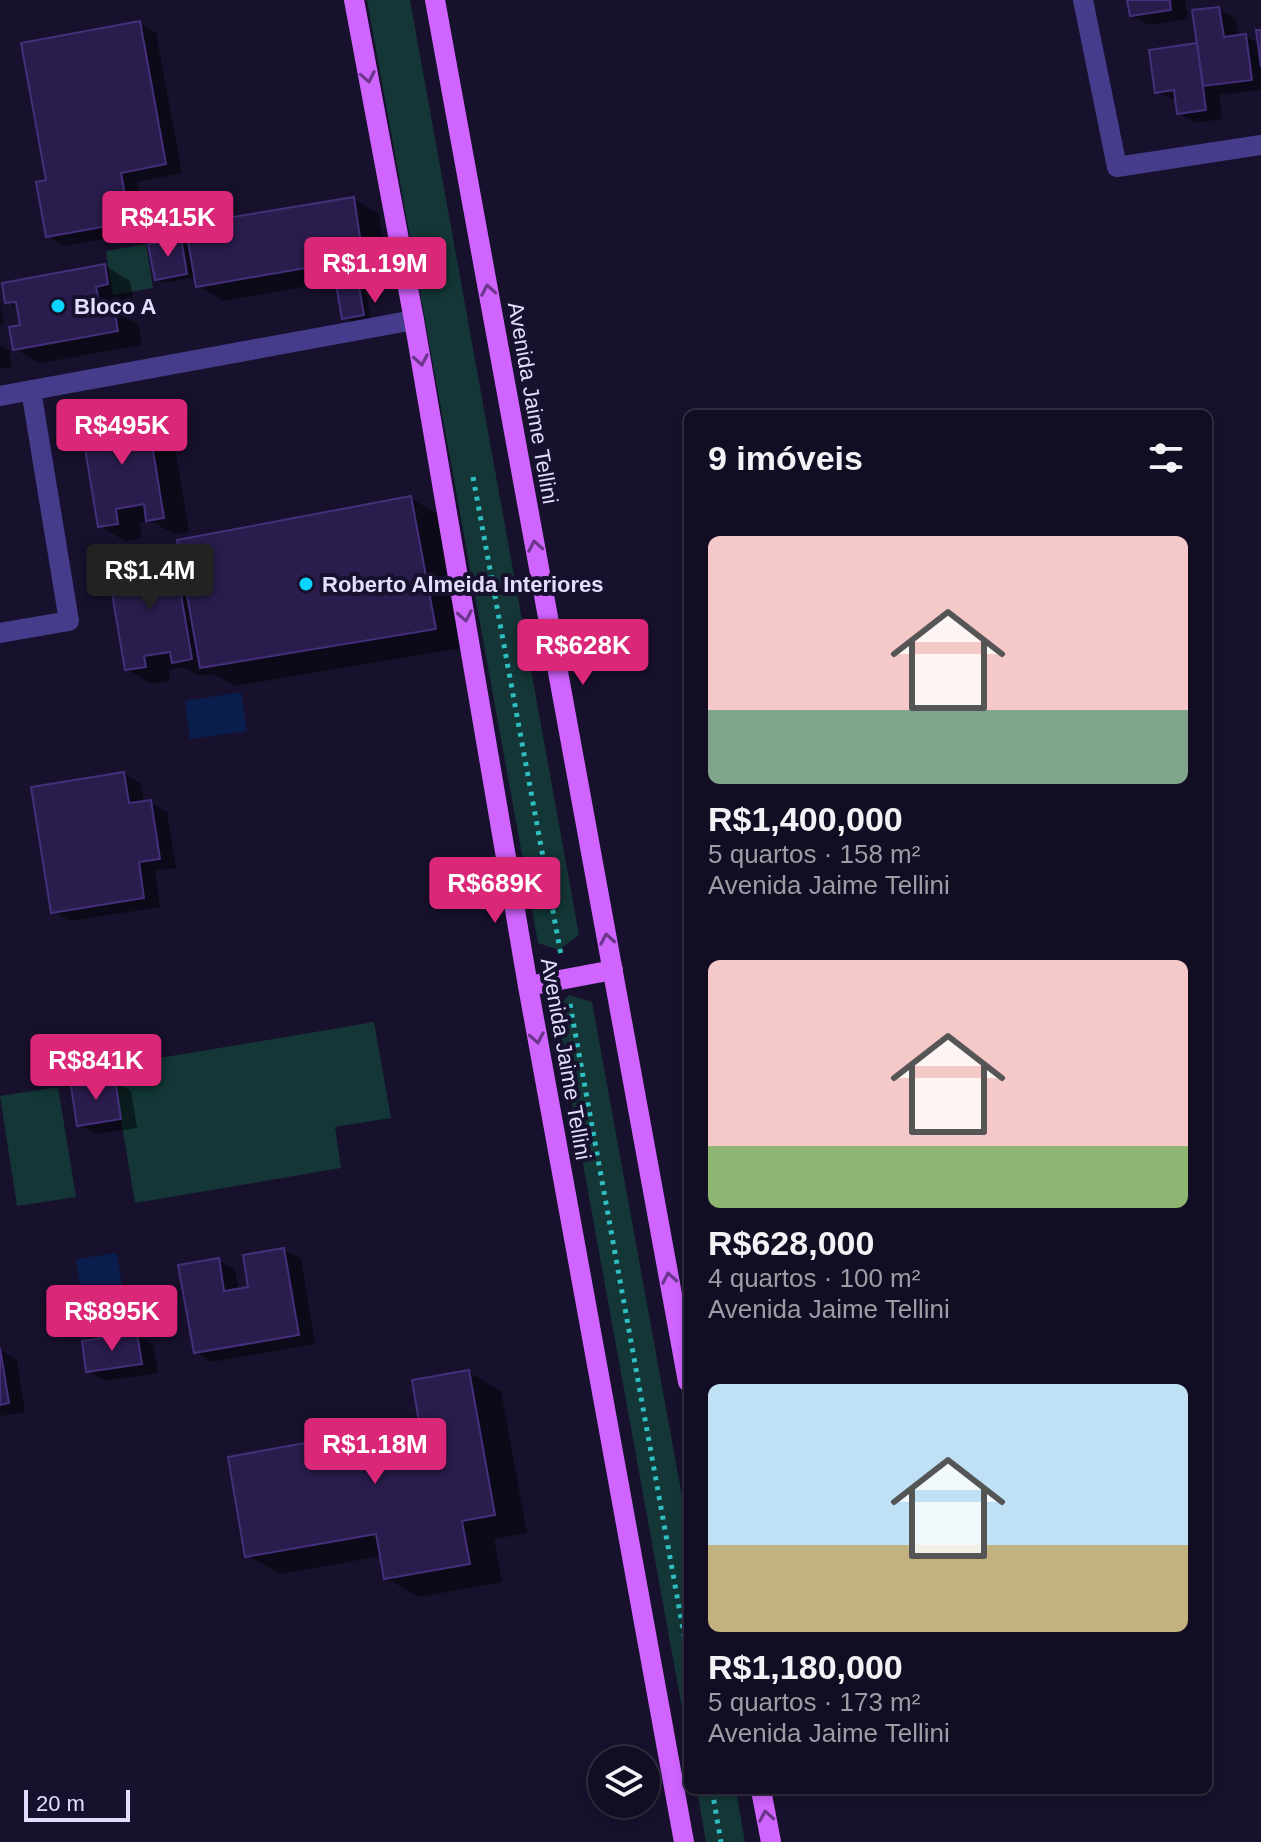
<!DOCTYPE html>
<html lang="pt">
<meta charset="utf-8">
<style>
body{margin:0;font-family:Arial,sans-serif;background:#1f1b2f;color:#f1f3f6;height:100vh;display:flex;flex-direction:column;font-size:30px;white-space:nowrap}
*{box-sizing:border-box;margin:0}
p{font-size:26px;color:#9c9ca5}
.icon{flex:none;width:44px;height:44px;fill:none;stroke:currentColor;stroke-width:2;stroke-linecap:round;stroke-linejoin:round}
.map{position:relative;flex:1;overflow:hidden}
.drawer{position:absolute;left:684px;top:410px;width:528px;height:1384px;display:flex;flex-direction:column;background:#120d22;border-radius:12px;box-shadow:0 4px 12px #0003,0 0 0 2px #312d40}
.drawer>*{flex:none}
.tools{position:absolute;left:588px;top:1746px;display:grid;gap:16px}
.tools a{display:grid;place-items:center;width:72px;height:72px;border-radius:50%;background:#120d22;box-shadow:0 4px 12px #0003,0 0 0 2px #312d40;font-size:40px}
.scale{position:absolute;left:24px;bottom:20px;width:106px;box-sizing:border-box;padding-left:8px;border:4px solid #e3ddff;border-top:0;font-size:22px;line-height:28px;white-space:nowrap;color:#e3ddff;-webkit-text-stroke:6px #18112d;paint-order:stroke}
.price{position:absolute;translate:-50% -68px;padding:0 18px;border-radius:8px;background:#db2777;color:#fff;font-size:26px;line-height:52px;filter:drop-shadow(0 2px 4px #0008)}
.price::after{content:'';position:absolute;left:50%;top:48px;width:24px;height:18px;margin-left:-12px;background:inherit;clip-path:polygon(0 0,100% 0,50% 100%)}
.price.active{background:#222;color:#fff}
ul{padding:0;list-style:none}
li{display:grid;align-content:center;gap:16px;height:424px;padding:0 24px}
li span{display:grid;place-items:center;height:248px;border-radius:12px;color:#555}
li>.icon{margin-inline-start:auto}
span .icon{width:144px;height:144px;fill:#fffc;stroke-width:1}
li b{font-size:34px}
h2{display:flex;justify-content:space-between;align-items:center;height:96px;padding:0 24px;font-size:34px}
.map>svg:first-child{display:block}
.green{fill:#143637}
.water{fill:#0a1e4d}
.shadow{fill:#0007}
.building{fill:#2a1d4e;stroke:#432f7a;stroke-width:2}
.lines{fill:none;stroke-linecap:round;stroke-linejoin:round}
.path{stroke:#2fbfc1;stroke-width:5;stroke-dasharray:4 6;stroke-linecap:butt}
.minor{stroke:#453c8c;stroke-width:20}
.major{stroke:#d064ff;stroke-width:20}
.oneway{stroke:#6b368c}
.poi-dot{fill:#09d5ff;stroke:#18112d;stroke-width:3}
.labels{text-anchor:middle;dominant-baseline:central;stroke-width:8;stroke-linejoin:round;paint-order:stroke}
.poi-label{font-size:22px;font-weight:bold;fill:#e3ddff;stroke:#18112d;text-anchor:start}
.street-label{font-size:22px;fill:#e3ddff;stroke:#18112d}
</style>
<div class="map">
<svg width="1261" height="1842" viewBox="0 0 1261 1842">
<rect width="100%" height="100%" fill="#18112d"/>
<g class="green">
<polygon points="367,0 410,0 579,935 559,950 538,943"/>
<polygon points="146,244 153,288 113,295 106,251"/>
<polygon points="569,995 592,1002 688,1529 688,1741 555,1010"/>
<polygon points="374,1022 391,1118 335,1127 341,1168 135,1203 112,1066"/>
<polygon points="58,1087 76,1197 17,1206 0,1096"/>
<polygon points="697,1790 736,1790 745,1842 706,1842"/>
</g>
<g class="water">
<polygon points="241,692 247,731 190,739 185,701"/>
<polygon points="117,1253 127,1318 86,1325 76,1259"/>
</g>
<g class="shadow">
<polygon points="1129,0 1185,0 1188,19 1149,25 1132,15"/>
<polygon points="1219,9 1236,19 1239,37 1246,36 1259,44 1261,32 1261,90 1219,95 1222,119 1196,123 1179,113 1177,101 1157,92 1199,45"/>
<polygon points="139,23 156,33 182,173 137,182 146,231 65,246 48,236 48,181"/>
<polygon points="354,199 379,214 388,272 363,276 371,319 352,322 344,317 337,281 224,301 198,286 197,277 164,283 156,278 180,240 191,246"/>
<polygon points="105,266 130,281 133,298 121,301 124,316 139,325 142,345 40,363 15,349 22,326 19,309 7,302"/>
<polygon points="0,303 4,324 0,324"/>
<polygon points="0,345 9,350 12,367 0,369"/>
<polygon points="146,409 171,423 189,532 174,534 151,521 140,523 142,538 125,541 100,526 98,417 115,427 129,424"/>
<polygon points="410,498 443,517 468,647 235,686 213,674 199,676 184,667 169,670 170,681 152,684 126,669 125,564 141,573 155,570 173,555 183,561"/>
<polygon points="124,774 141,784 144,803 150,802 167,812 176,868 155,871 160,907 70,921 53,911"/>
<polygon points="114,1081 131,1091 137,1128 96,1134 79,1125"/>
<polygon points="284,1250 301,1259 315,1344 212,1362 195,1352 218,1260 235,1270 239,1290 250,1288"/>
<polygon points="136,1335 153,1345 158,1373 105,1381 88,1371"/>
<polygon points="0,1350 17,1360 25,1412 0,1416"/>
<polygon points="468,1372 501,1391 527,1533 494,1539 502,1582 419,1597 386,1578 382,1556 280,1574 247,1555 421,1424"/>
</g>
<g class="building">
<polygon points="1127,0 1170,0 1171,10 1130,16"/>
<polygon points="1219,7 1224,37 1246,34 1252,80 1203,86 1192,10"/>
<polygon points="140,21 166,164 121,173 130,222 46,237 36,182 46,180 21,43"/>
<polygon points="1256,30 1261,30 1261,67"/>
<polygon points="1197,43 1206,110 1177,114 1174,90 1155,93 1149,50"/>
<polygon points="354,197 363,258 196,287 185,225"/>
<polygon points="181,238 187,274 155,280 148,244"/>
<polygon points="105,264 108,284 96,287 101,310 114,308 118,331 13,350 9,327 20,325 16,302 5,303 2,283"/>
<polygon points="356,269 364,315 342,319 334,273"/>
<polygon points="146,407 164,518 146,521 144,504 116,509 118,524 98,527 80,418 98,415 100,427 127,423 125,410"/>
<polygon points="411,496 436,629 200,668 177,540"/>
<polygon points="174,553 192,659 172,663 170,652 144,656 146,667 125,670 107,564 125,562 127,573 153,569 151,556"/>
<polygon points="124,772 129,803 151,800 160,859 139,862 144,898 51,913 31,787"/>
<polygon points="115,1079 121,1119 77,1126 71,1086"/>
<polygon points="284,1248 299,1335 194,1353 178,1265 219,1258 224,1291 248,1287 243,1255"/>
<polygon points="137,1333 142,1364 86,1372 82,1341"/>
<polygon points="0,1348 9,1403 0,1405"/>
<polygon points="469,1370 495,1515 462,1521 470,1564 384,1579 376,1534 245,1557 228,1457 419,1422 412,1380"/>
</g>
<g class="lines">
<g class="path">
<polyline points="473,477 561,955"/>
<polyline points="570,1004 688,1657"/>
<polyline points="712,1790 721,1842"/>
</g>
<g class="minor">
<polyline points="1083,0 1117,167 1261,145"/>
<polyline points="0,396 414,320"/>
<polyline points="0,633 69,621 31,390"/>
</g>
<g class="major">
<polyline points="354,0 414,320 528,986 684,1842"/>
<polyline points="435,0 688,1382"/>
<polyline points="528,986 613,970"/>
<polyline points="761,1790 771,1842"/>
</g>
</g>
<defs><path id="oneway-chevron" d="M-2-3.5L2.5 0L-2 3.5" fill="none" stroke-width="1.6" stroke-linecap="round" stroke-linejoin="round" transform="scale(2)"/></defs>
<g class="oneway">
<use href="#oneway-chevron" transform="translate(368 77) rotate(79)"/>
<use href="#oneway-chevron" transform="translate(488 290) rotate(-100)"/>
<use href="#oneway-chevron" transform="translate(421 360) rotate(80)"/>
<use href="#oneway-chevron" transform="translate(535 546) rotate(-100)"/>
<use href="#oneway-chevron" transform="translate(465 616) rotate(80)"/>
<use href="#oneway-chevron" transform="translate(607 939) rotate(-100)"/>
<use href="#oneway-chevron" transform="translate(537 1038) rotate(80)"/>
<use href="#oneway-chevron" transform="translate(669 1278) rotate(-100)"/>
<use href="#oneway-chevron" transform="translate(766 1816) rotate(-100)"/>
</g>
<g class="poi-dot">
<circle cx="58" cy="306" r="8"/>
<circle cx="306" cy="584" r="8"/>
</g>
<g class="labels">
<g class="poi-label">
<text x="74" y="306">Bloco A</text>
<text x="322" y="584">Roberto Almeida Interiores</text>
</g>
<g class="street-label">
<text transform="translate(533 403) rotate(80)">Avenida Jaime Tellini</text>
<text transform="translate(566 1059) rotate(80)">Avenida Jaime Tellini</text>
</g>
</g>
</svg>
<div class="tools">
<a><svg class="icon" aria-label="layers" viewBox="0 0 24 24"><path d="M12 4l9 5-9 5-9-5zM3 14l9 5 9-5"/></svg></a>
</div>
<div class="scale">20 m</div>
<b class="price" style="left:168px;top:259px">R$415K</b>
<b class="price" style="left:375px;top:305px">R$1.19M</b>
<b class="price" style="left:122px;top:467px">R$495K</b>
<b class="price active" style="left:150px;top:612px">R$1.4M</b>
<b class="price" style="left:583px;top:687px">R$628K</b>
<b class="price" style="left:495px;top:925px">R$689K</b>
<b class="price" style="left:96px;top:1102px">R$841K</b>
<b class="price" style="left:112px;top:1353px">R$895K</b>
<b class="price" style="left:375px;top:1486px">R$1.18M</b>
<section class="drawer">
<h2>9 imóveis<svg class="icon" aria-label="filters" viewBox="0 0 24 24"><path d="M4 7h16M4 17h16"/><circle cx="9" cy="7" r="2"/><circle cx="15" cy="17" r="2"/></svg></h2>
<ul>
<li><span style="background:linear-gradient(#f6c9c9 70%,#7fa58c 0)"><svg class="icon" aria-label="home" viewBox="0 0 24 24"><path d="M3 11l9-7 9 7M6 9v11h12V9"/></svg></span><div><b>R$1,400,000</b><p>5 quartos · 158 m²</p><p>Avenida Jaime Tellini</p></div></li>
<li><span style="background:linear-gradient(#f6c9c9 75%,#8fb573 0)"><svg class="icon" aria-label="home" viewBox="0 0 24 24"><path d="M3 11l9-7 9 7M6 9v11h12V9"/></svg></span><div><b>R$628,000</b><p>4 quartos · 100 m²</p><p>Avenida Jaime Tellini</p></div></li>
<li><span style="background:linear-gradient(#bfe0f5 65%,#c2b280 0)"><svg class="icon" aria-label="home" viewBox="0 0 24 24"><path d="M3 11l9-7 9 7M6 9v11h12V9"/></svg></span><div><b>R$1,180,000</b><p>5 quartos · 173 m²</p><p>Avenida Jaime Tellini</p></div></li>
</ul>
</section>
</div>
